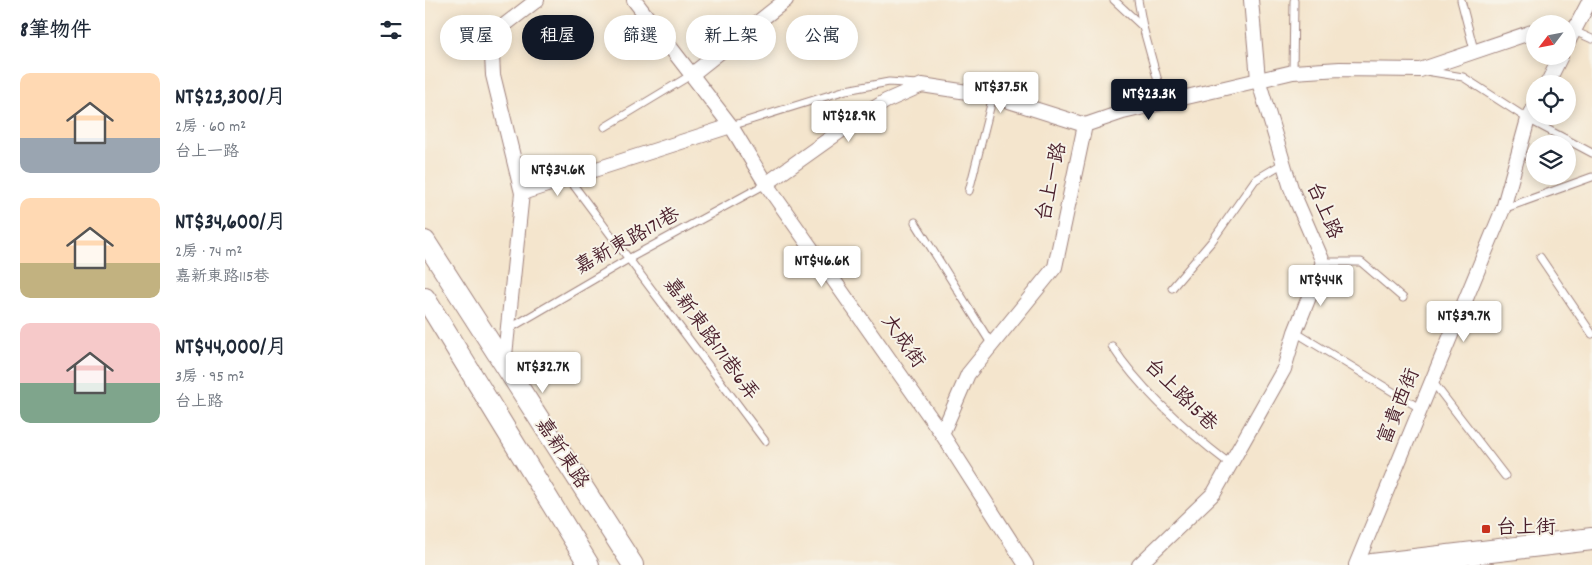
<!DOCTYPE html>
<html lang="zh-TW">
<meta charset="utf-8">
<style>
body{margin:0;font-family:Dekko,"LXGW WenKai TC",sans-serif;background:#f2f2f3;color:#1f2937;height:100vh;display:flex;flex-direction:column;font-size:19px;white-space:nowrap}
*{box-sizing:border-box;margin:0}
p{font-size:16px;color:#747a83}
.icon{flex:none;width:28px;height:28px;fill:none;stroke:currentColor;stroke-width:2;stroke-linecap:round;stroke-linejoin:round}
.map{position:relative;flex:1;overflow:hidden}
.side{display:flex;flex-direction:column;background:#fff;width:425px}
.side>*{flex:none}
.guide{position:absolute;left:15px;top:15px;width:475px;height:45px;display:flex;gap:10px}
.needle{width:32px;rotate:238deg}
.buttons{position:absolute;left:1101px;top:15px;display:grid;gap:10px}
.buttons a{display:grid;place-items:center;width:50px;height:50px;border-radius:50%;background:#fff;box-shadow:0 2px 12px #0003;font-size:25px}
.price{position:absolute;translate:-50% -42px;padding:0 11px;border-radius:5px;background:#fff;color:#222;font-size:16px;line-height:32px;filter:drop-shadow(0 1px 2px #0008)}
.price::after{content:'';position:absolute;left:50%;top:30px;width:15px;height:11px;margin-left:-8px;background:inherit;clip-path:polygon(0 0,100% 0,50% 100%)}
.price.on{background:#111827;color:#fff}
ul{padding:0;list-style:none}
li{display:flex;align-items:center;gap:15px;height:125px;padding:0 20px}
li span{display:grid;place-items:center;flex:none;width:140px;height:100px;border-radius:10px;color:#555}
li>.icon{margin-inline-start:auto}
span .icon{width:60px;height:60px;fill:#fffc;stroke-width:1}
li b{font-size:21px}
h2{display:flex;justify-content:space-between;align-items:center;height:60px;padding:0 20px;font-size:21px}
.pill{padding:0 18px;border-radius:22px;background:#fff;box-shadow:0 2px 12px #0003;font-size:18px;line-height:45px}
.pill.on{background:#111827;color:#fff}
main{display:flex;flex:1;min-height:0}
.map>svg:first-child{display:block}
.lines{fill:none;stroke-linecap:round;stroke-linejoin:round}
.lane-casing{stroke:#9f827c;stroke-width:9}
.street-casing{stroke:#9f827c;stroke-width:16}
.secondary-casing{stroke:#9f827c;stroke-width:22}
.primary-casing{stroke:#9f827c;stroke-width:24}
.lane{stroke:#fff;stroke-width:7}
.street{stroke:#fff;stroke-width:14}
.secondary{stroke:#fff;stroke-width:20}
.primary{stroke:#fff;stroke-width:22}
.poi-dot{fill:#c8321e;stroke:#f7f3e8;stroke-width:2}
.labels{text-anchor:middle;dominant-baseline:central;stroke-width:4;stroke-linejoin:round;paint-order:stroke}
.street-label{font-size:20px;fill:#4a1f2b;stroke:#f7f3e8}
.poi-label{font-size:20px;fill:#4a1f2b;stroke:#f7f3e8;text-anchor:start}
</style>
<main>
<section class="side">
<h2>8筆物件<svg class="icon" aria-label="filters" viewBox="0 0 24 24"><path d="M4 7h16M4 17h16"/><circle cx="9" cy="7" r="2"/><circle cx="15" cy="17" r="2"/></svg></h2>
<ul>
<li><span style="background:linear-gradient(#ffd9b3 65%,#9aa5b1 0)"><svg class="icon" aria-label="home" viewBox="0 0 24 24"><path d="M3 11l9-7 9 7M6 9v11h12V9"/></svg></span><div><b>NT$23,300/月</b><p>2房 · 60 m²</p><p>台上一路</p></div></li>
<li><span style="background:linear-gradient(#ffd9b3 65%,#c2b280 0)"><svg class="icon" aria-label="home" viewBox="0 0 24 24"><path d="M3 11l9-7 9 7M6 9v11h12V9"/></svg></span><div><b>NT$34,600/月</b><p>2房 · 74 m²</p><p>嘉新東路115巷</p></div></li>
<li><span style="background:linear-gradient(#f6c9c9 60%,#7fa58c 0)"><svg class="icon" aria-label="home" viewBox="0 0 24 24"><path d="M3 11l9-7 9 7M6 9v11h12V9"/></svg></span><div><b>NT$44,000/月</b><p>3房 · 95 m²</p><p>台上路</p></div></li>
</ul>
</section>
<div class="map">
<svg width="1167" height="565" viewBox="0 0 1167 565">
<rect width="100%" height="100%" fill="#f7f3e8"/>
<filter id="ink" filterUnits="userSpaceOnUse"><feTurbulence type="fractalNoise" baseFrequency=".02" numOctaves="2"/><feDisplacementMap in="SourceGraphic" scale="10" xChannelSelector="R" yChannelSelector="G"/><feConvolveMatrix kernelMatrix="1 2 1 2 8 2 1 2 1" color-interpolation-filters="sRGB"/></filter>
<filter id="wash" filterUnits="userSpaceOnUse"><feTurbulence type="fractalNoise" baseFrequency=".0096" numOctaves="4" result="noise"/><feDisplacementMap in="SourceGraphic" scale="20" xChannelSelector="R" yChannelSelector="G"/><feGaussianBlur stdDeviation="1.12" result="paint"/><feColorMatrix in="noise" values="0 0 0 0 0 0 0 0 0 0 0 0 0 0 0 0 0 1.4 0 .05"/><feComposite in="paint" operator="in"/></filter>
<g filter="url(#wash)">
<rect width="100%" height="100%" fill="#f4e5cd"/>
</g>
<g filter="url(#ink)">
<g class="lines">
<defs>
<g id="lane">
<polyline points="689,0 718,27"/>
<polyline points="713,0 718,27 739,103"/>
<polyline points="1036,0 1049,50"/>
<polyline points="1149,31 1167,39"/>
<polyline points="1001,71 1038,77 1103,119 1167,153"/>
<polyline points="868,72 869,1"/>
<polyline points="306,126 421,90 464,82 492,84"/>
<polyline points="180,127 266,75"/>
<polyline points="144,179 340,441"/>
<polyline points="544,191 568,96"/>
<polyline points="1078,209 1167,177"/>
<polyline points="490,222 567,345"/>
<polyline points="1115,257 1167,334"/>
<polyline points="898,262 936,262 978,298"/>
<polyline points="747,288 787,241 830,180 857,164"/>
<polyline points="82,330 205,258 341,184"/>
<polyline points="870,332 996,409"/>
<path d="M687 346C716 391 763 432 805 464"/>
<polyline points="1007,381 1080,476"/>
</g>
<g id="street">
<polyline points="209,0 306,126 341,184 517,434 601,565"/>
<polyline points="1142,44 1165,0"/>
<polyline points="266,75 361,0"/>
<polyline points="1122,84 1136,56"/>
<polyline points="341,184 438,115 461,101 497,85 568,96 660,125"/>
<polyline points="97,193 68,75 67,55 77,27 112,0"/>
<polyline points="79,365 97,193 306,126"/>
<polyline points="517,434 543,374 630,267 660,125 698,112 868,72 915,69 995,70 1110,31"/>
<polyline points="714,565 789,493 859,369 870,332 898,262 866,188 833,79 826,0"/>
<polyline points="931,565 1078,209 1103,119 1110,106"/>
</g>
<g id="secondary">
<polyline points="0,241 208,565"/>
<polyline points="0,298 164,565"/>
</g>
<polyline id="primary" points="947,565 1167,539"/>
</defs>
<use href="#lane" class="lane-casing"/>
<use href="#street" class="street-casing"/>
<use href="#secondary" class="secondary-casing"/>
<use href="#primary" class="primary-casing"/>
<use href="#lane" class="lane"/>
<use href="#street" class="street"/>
<use href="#secondary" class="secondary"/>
<use href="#primary" class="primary"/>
</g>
</g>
<rect class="poi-dot" x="1056" y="524" width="10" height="10" rx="2.5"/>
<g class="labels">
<g class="street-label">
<text transform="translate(628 182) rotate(-78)">台上一路</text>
<text transform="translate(898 211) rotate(67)">台上路</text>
<text transform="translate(203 242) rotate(-29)">嘉新東路171巷</text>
<text transform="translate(285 340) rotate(54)">嘉新東路171巷6弄</text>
<text transform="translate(477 342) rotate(55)">大成街</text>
<text transform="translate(755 396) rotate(45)">台上路15巷</text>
<text transform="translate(975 407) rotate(-68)">富貴西街</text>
<text transform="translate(136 454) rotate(57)">嘉新東路</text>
</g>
<g class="poi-label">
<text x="1071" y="529">台上街</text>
</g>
</g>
</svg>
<div class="buttons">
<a><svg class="needle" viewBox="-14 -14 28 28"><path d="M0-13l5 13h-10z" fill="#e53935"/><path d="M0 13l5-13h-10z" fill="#747a83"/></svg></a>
<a><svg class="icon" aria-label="locate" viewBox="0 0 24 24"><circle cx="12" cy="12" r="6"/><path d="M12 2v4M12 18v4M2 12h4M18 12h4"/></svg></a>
<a><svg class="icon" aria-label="layers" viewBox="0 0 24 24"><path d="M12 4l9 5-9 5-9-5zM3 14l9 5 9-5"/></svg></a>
</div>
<b class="price" style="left:576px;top:114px">NT$37.5K</b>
<b class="price on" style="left:724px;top:121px">NT$23.3K</b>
<b class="price" style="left:424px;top:143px">NT$28.9K</b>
<b class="price" style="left:133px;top:197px">NT$34.6K</b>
<b class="price" style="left:397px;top:288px">NT$46.6K</b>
<b class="price" style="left:896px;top:307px">NT$44K</b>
<b class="price" style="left:1039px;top:343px">NT$39.7K</b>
<b class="price" style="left:118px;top:394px">NT$32.7K</b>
<div class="guide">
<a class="pill">買屋</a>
<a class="pill on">租屋</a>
<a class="pill">篩選</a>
<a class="pill">新上架</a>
<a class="pill">公寓</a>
</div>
</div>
</main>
